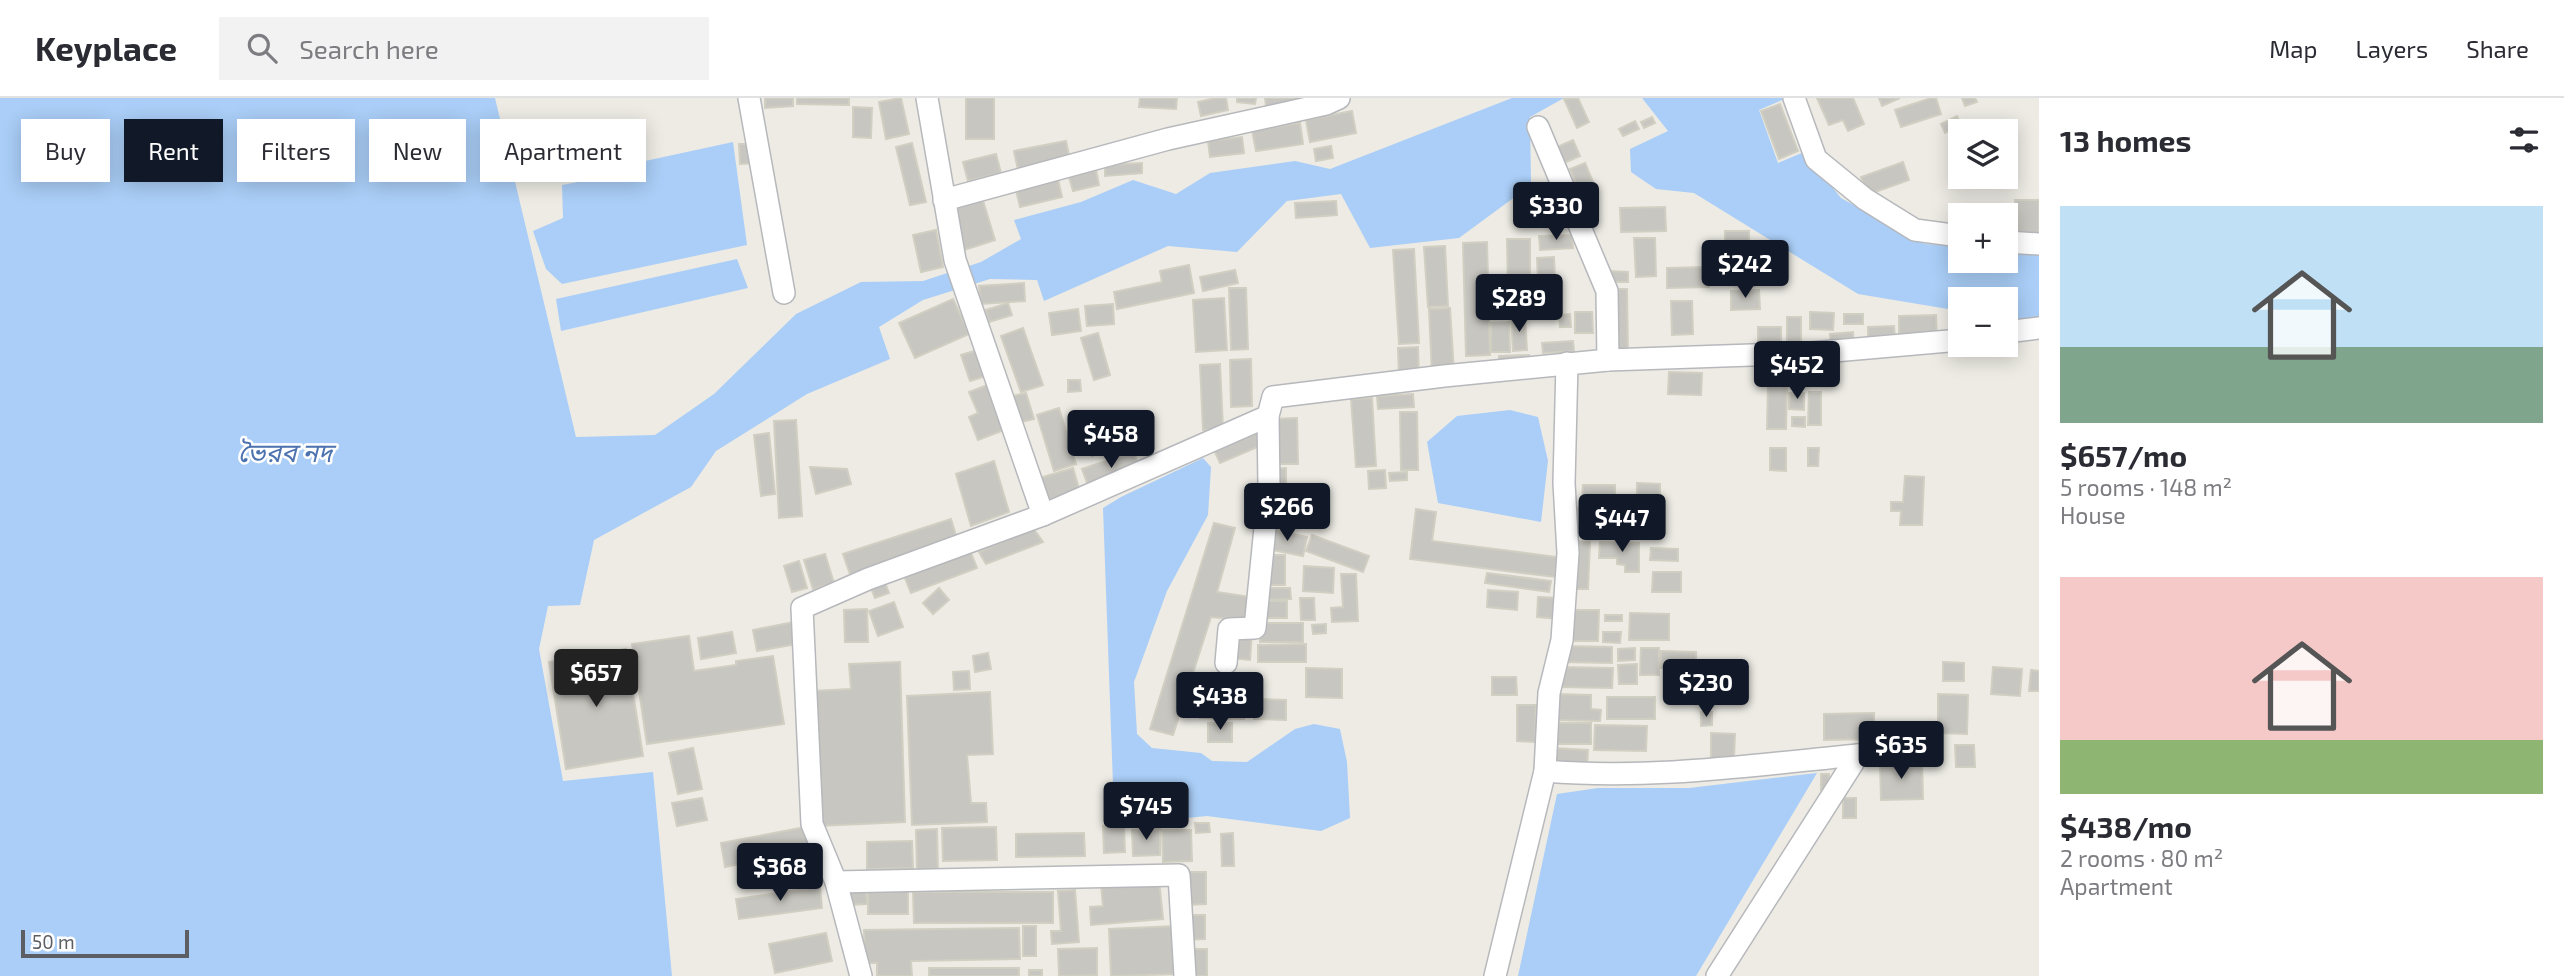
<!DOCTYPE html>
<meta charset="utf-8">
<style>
body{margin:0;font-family:"Exo 2","Noto Sans Bengali",sans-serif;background:#f2f2f3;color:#2b2b33;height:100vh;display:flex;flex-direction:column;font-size:26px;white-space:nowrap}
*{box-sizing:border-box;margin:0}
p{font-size:23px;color:#7c7c81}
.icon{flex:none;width:38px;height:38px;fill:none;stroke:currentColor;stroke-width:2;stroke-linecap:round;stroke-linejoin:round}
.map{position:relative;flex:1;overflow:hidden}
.drawer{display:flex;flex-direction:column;background:#fff;width:525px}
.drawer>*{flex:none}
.hud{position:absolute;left:21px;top:21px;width:665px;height:63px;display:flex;gap:14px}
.controls{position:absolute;left:1948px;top:21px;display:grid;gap:14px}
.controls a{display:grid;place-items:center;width:70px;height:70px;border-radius:0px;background:#fff;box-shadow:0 4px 18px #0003;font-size:35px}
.scale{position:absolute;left:21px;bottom:18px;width:168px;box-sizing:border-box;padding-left:7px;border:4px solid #5c5e63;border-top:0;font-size:19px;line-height:24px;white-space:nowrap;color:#5c5e63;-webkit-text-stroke:5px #fff;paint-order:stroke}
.price{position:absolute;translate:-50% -60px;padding:0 16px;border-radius:7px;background:#111827;color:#fff;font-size:23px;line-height:46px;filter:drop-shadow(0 2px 4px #0008)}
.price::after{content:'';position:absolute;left:50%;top:42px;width:21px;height:16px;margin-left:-10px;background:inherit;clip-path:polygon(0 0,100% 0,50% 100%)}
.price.on{background:#222;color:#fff}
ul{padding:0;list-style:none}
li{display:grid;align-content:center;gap:14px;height:371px;padding:0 21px}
li span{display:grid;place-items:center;height:217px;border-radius:0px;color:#555}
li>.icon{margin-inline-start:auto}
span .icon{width:126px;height:126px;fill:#fffc;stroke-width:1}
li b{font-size:30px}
h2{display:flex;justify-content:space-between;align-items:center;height:84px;padding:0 21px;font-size:30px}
.chip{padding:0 24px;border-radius:0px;background:#fff;box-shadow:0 4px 18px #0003;font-size:24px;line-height:63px}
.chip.on{background:#111827;color:#fff}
header{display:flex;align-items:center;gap:42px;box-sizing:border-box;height:98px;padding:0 35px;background:#fff;border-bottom:2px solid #e1e1e2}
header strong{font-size:33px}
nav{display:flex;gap:38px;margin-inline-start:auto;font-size:24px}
.search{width:490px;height:63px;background:#f2f2f3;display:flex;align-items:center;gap:18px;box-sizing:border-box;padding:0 24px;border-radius:0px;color:#7c7c81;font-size:26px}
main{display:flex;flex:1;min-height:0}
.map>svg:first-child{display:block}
.water{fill:#aacef7}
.building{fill:#c8c6c0;stroke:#d1cec2;stroke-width:2}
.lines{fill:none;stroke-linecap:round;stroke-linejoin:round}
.minor-casing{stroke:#b6b8bc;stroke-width:24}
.minor{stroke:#fff;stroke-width:21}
.labels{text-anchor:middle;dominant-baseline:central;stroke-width:5;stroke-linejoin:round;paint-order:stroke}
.water-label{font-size:26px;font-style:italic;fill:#4c73af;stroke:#fff}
</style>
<header>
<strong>Keyplace</strong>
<div class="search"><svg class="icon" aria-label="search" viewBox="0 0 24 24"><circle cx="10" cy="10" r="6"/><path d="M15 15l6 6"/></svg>Search here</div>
<nav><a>Map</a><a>Layers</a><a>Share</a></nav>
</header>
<main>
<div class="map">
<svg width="2039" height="878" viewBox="0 0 2039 878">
<rect width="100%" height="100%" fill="#edebe4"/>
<g class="water">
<polygon points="0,0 495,0 576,339 655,337 714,296 796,216 861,184 923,183 981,164 1021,141 1014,122 1081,104 1133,82 1176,96 1210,75 1295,63 1330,71 1512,0 1564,0 1530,19 1531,87 1459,140 1370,150 1341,96 1287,103 1237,154 1168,148 1044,203 1037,182 990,181 923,202 879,229 890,261 807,296 716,353 691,389 594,442 580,507 548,508 539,551 563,683 653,674 672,878 0,878"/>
<polygon points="1642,0 1787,0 1759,12 1778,65 1804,54 1841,100 1925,146 1960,148 1960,163 2006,163 2006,151 2039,154 2039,226 2006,221 2006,201 1960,201 1960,213 1858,196 1694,95 1656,91 1631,74 1630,51 1668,33"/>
<polygon points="733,44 747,147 562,186 546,171 533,133 563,120 562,87 641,72 645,63"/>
<polygon points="737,161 748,190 561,233 556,201"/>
<polygon points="1510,312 1538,319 1548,363 1541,424 1438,405 1427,344 1457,318"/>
<polygon points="1203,360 1211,369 1208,417 1167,493 1134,584 1137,636 1152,650 1201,655 1212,663 1247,664 1295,631 1314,626 1340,631 1347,664 1350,720 1321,733 1207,718 1157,723 1131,722 1114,714 1103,410 1121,399"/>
<polygon points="1817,675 1696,878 1518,878 1557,696 1598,690 1689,690"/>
</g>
<g class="building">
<polygon points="765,0 793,0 793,8 765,10"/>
<polygon points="797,0 849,0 849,7 797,6"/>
<polygon points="901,0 909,36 886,41 879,4"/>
<rect x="966" y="0" width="28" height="41"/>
<polygon points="1140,0 1177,0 1176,11 1139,9"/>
<polygon points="1216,0 1226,0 1228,12 1201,18 1198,4"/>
<polygon points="1237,0 1256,0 1255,6 1237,4"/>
<polygon points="1265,0 1297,0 1298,10 1267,15"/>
<polygon points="1578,0 1589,24 1577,30 1564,1"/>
<polygon points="1817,0 1853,0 1864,26 1848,33 1843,22 1829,27"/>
<polygon points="1879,0 1900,0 1882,8"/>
<polygon points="1931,0 1936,0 1941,16 1901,29 1895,12"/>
<polygon points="1962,0 1975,0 1977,4 1965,8"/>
<polygon points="1780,6 1798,53 1779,61 1761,13"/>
<polygon points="853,9 872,10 871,40 853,39"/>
<polygon points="1352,13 1356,35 1310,44 1306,22"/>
<polygon points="1957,18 1961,27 1945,35 1941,26"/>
<polygon points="1652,19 1655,25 1644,30 1641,24"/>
<polygon points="1635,23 1639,31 1623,38 1619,31"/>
<polygon points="1300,25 1303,46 1256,53 1252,32"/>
<polygon points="1242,39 1244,55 1210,59 1208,43"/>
<polygon points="1573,42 1580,58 1562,66 1555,50"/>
<polygon points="1066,43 1070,62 1018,72 1014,53"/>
<polygon points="912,45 926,104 910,107 896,49"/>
<polygon points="739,46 756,46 757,65 740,66"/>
<polygon points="1331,48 1333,60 1316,63 1314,51"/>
<polygon points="996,56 1001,75 968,83 963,64"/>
<polygon points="1903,64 1909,82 1867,97 1861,79"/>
<polygon points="1142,65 1142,75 1105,78 1105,67"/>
<polygon points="1585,65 1596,91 1581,97 1570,71"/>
<polygon points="1096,72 1099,87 1073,93 1069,79"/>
<polygon points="1057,77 1062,99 1020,109 1015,88"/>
<polygon points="981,96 995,142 961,153 946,107"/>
<polygon points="2015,102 2039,102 2039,138 2016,139"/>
<polygon points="1336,103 1337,117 1296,120 1295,105"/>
<polygon points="1665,109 1666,133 1621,134 1620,110"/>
<polygon points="936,132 943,169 921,174 913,137"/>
<rect x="1725" y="133" width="24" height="22"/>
<polygon points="1572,137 1573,150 1540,152 1539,138"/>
<polygon points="1634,140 1655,140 1656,178 1636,179"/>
<polygon points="1507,141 1530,141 1530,189 1508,190"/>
<polygon points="1487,144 1490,257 1466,258 1463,145"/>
<polygon points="1445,148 1448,208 1428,209 1424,149"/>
<polygon points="1414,151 1419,245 1399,246 1393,152"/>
<polygon points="1554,159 1555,181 1538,182 1537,160"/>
<polygon points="1189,167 1194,195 1117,211 1114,194 1162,184 1160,173"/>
<polygon points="1708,169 1709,189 1667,190 1667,170"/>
<polygon points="1235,172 1238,185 1203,193 1200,179"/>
<polygon points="1607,173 1628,174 1628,184 1607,184"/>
<polygon points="1727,173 1754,174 1754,188 1727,187"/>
<polygon points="1024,185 1025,203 981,206 979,188"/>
<polygon points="1229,190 1246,190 1248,251 1231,252"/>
<polygon points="1556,190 1557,208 1534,209 1533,191"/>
<polygon points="1611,191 1627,191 1628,258 1612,258"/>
<polygon points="1759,192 1760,211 1731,212 1731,193"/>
<polygon points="1501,195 1528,196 1528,212 1501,211"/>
<polygon points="1224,200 1227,252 1196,254 1193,202"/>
<polygon points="953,201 969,236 915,260 899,225"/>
<polygon points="1671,203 1692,203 1693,236 1672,237"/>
<polygon points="1008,205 1012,217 989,224 986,212"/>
<polygon points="1113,206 1114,226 1087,228 1085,208"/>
<polygon points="1450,210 1454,274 1432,276 1429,211"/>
<polygon points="1078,211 1081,233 1052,237 1049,215"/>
<polygon points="1575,214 1592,214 1593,235 1575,235"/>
<polygon points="1810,214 1834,215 1833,232 1810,231"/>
<polygon points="1570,216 1571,229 1560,229 1559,217"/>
<rect x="1844" y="216" width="19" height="10"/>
<polygon points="1936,217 1937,241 1899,242 1899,218"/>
<polygon points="1525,218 1527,252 1513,253 1511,219"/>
<rect x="1787" y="219" width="14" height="28"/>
<polygon points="1509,224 1510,254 1491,254 1491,225"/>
<polygon points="1894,228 1895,241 1868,243 1868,229"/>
<rect x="1758" y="229" width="23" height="22"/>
<polygon points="1023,230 1043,287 1021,294 1001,238"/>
<polygon points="1853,234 1854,244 1831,245 1830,236"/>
<polygon points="1098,235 1110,277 1094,282 1081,240"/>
<polygon points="1573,243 1574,253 1543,255 1542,245"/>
<polygon points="1418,249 1419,277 1399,278 1398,250"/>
<polygon points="981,251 989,277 970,283 961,257"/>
<polygon points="1529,257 1530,264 1499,266 1499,258"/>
<polygon points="1251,261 1252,308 1231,309 1230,262"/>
<polygon points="1220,266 1223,331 1203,332 1200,267"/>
<polygon points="1669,274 1702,275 1701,297 1668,296"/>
<polygon points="1068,282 1080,282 1081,293 1068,294"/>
<polygon points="990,286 1007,331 978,342 969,319 978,315 969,294"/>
<polygon points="1768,286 1787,286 1786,331 1767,331"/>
<polygon points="1809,294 1821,294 1821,327 1808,327"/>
<polygon points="1026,295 1034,321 1021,324 1013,298"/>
<polygon points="1789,295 1804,295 1804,312 1789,311"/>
<polygon points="1413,296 1414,309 1378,311 1377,298"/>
<polygon points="1372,300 1376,368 1356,369 1351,301"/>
<polygon points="1059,310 1076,366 1054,373 1037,317"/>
<polygon points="1113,313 1117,325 1097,331 1094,320"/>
<polygon points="1400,314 1417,314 1418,372 1401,372"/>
<polygon points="1792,319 1805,319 1805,329 1792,328"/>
<polygon points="1297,320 1298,366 1275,366 1274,321"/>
<polygon points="796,322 802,418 779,420 774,323"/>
<polygon points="1260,328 1267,345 1220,365 1212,348"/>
<polygon points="1116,330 1123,344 1105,352 1099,337"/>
<polygon points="769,335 775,396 761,398 754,337"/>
<polygon points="1093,341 1100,355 1092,358 1085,344"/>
<polygon points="1770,350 1786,350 1786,373 1770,372"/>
<polygon points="1808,350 1819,350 1818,368 1808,368"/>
<polygon points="1134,354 1140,373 1089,390 1082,371"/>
<polygon points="994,363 1009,414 971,428 956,376"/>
<polygon points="810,369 847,371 851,386 816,396"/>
<polygon points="1073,370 1080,394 1047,404 1040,380"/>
<polygon points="1286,370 1286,387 1273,387 1272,371"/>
<polygon points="1385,372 1386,390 1369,391 1368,373"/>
<polygon points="1407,374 1407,382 1390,383 1389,375"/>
<polygon points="1905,378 1924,379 1922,427 1900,427 1901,413 1891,413 1891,404 1903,404"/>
<polygon points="1637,385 1660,386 1660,400 1637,400"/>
<polygon points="1583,387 1615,387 1615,406 1582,405"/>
<polygon points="1578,410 1591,410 1591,430 1577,430"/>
<polygon points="1416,411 1436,414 1432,443 1557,459 1555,479 1410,461"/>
<polygon points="1636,413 1663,413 1663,430 1635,429"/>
<polygon points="951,421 958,444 851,479 843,456"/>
<polygon points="1214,425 1235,430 1217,494 1251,499 1248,523 1211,519 1173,637 1150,631"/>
<polygon points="1033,430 1043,444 986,466 979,454"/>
<polygon points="1272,431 1307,439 1303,458 1268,451"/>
<polygon points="1312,437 1369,458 1363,474 1306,453"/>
<polygon points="1574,443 1590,444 1588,491 1572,491"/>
<polygon points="1600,444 1639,445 1639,474 1625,474 1625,467 1617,466 1617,460 1599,460"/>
<polygon points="969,450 977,470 911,495 903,475"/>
<polygon points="1651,450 1678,451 1678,463 1650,462"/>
<polygon points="825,456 834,485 813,491 804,462"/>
<polygon points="1265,457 1285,457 1285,487 1266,487"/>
<polygon points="799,463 807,490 792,494 784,468"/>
<polygon points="1304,468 1334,470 1333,495 1303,493"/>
<polygon points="1653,474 1681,474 1681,494 1652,494"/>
<polygon points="1487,475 1551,483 1549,494 1485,485"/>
<polygon points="1341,476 1356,476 1358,523 1332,524 1331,510 1343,509"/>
<polygon points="885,485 889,495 875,500 871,490"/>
<polygon points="939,490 949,502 933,516 923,505"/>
<polygon points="1262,490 1290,490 1291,501 1262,502"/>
<polygon points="1488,492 1518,494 1517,512 1487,509"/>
<polygon points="1538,499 1560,500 1559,521 1537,519"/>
<polygon points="1300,500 1314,500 1315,522 1301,522"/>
<polygon points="1259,503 1287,503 1287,520 1260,520"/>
<polygon points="894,504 903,529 878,538 869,513"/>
<polygon points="867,511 868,544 845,544 844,512"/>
<polygon points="1569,512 1599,512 1598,543 1568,543"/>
<polygon points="1630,515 1669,516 1669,542 1629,542"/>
<rect x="1605" y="517" width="17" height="6"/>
<polygon points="794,524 797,546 757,553 753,532"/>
<rect x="1260" y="525" width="43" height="19"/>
<polygon points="1326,526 1326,535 1313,536 1312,527"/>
<polygon points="1234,532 1252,533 1250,562 1232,560"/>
<polygon points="732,534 736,555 701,561 698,540"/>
<polygon points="1603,534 1621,534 1620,545 1603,544"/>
<polygon points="689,538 694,573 736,567 736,563 773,558 784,626 647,646 632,546"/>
<polygon points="1306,546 1306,564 1258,564 1258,547"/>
<polygon points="1563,548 1612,549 1612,565 1562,564"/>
<polygon points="1635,550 1635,562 1618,563 1618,551"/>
<polygon points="1641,550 1659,550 1659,577 1640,577"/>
<polygon points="626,551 643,658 566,671 549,564"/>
<polygon points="1661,553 1696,554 1696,571 1661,570"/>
<polygon points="988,555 991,571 975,574 973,558"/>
<polygon points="900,564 905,724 818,728 812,593 851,591 849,566"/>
<polygon points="1943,564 1964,565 1964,583 1943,583"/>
<polygon points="1637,566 1637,586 1619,586 1618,567"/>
<polygon points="1560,569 1613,570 1612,590 1559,589"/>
<polygon points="1993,569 2022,571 2020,598 1991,596"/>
<polygon points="1306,570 1342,571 1342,600 1306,599"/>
<polygon points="2031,572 2039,573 2039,593 2029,593"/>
<polygon points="969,573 970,591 954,592 953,574"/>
<polygon points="1492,579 1516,579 1517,597 1492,597"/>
<polygon points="1224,587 1245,587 1245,599 1224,598"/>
<polygon points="990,594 993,656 967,657 971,705 986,705 987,724 912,727 907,598"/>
<polygon points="1555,596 1591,597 1591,611 1601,612 1600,623 1554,622"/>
<polygon points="1938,596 1968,597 1967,636 1938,635"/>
<rect x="1607" y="599" width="48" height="22"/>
<polygon points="1201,601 1245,603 1244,621 1200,620"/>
<polygon points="1255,601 1286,602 1286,622 1254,621"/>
<polygon points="1185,604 1198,604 1198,616 1184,615"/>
<polygon points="1517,607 1536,607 1535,644 1517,643"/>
<polygon points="1701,614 1712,614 1712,627 1701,628"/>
<polygon points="1874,615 1874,641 1824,642 1824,616"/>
<rect x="1208" y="625" width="24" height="19"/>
<rect x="1553" y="625" width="38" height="21"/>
<polygon points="1595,627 1647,628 1646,653 1594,652"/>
<polygon points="1711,635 1735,636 1734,660 1711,660"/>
<polygon points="1955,647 1974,647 1975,669 1956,669"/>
<polygon points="693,650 702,691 678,696 669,655"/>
<polygon points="1552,650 1588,652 1587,670 1551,668"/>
<polygon points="1922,663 1923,701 1881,702 1880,664"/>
<rect x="1821" y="676" width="8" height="16"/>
<polygon points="702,700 707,722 677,728 672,705"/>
<rect x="1843" y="700" width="13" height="20"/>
<polygon points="1195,725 1209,725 1210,734 1196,735"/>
<polygon points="1124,727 1125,754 1104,755 1103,728"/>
<polygon points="806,729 811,752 725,769 721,745"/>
<polygon points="996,729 997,762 943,763 942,730"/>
<polygon points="937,731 938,775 917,775 916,732"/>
<polygon points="1160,731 1160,757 1133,758 1132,732"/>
<polygon points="1162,732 1191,732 1192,763 1163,764"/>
<polygon points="1084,735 1085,758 1016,759 1016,736"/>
<polygon points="1233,735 1234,768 1222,768 1221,736"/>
<polygon points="912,743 913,770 867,771 867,744"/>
<polygon points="1185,774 1206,774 1206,806 1186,807"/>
<polygon points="1159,782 1163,821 1091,827 1090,809 1103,808 1101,787"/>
<polygon points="866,787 867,806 848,807 847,788"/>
<rect x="868" y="788" width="40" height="28"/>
<polygon points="820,789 822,810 739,821 736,801"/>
<polygon points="1075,792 1079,844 1052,846 1051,833 1061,833 1058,793"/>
<polygon points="913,794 1053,794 1053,825 914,825"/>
<polygon points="1186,817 1205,817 1205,841 1186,842"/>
<rect x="1023" y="828" width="13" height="30"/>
<polygon points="1176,828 1178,876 1111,878 1109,831"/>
<polygon points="1019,830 1020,861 911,863 912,878 877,878 877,865 865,865 864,832"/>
<polygon points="826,835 832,863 775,875 769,846"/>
<polygon points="1097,850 1097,877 1059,878 1058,851"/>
<rect x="1189" y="851" width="18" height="27"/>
<rect x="929" y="870" width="90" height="8"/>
<rect x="1029" y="872" width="13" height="6"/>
</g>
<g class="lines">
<defs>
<g id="minor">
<polyline points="749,0 784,195"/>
<polyline points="1794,0 1816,61 1865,101 1915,132 1960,138"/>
<polyline points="944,102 1168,41 1326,6 1339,0"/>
<polyline points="2006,144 2039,146"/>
<polyline points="2006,234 2039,230"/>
<polyline points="1608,262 1811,255 1960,242"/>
<polyline points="1043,417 1268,318 1273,299 1444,278 1608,262 1607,193 1538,29"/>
<polyline points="1226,565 1229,531 1255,530 1269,390 1268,318"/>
<path d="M1545 673C1651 682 1752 667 1858 657"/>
<polyline points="836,784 1179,777 1185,878"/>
<polyline points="861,878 836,784 812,726 802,510 868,481 1043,417 955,162 927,0"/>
<polyline points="1495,878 1545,673 1549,595 1562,542 1568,455 1564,385 1567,265"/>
<polyline points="1717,878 1858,657"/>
</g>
</defs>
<use href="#minor" class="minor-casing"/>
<use href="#minor" class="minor"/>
</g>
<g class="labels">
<g class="water-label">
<text x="285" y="353">ভৈরব নদ</text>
</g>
</g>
</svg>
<div class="controls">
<a><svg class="icon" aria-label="layers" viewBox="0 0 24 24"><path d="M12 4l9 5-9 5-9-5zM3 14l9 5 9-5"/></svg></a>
<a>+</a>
<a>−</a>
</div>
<div class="scale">50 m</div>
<b class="price" style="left:1556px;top:144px">$330</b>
<b class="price" style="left:1745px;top:202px">$242</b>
<b class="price" style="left:1519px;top:236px">$289</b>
<b class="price" style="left:1797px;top:303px">$452</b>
<b class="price" style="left:1111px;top:372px">$458</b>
<b class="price" style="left:1287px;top:445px">$266</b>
<b class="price" style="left:1622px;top:456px">$447</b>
<b class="price on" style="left:596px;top:611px">$657</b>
<b class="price" style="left:1706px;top:621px">$230</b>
<b class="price" style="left:1220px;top:634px">$438</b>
<b class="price" style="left:1901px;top:683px">$635</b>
<b class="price" style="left:1146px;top:744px">$745</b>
<b class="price" style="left:780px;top:805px">$368</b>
<div class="hud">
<a class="chip">Buy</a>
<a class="chip on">Rent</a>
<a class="chip">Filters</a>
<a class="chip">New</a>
<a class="chip">Apartment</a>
</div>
</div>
<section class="drawer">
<h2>13 homes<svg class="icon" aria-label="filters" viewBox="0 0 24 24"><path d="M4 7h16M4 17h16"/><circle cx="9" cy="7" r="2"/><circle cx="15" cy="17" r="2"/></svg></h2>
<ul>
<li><span style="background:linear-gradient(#bfe0f5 65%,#7fa58c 0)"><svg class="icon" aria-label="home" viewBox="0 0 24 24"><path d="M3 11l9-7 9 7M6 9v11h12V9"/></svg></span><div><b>$657/mo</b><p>5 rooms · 148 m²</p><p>House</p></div></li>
<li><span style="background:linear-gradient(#f6c9c9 75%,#8fb573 0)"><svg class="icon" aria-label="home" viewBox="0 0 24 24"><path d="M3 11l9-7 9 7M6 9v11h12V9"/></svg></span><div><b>$438/mo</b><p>2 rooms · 80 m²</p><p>Apartment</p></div></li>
</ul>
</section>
</main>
